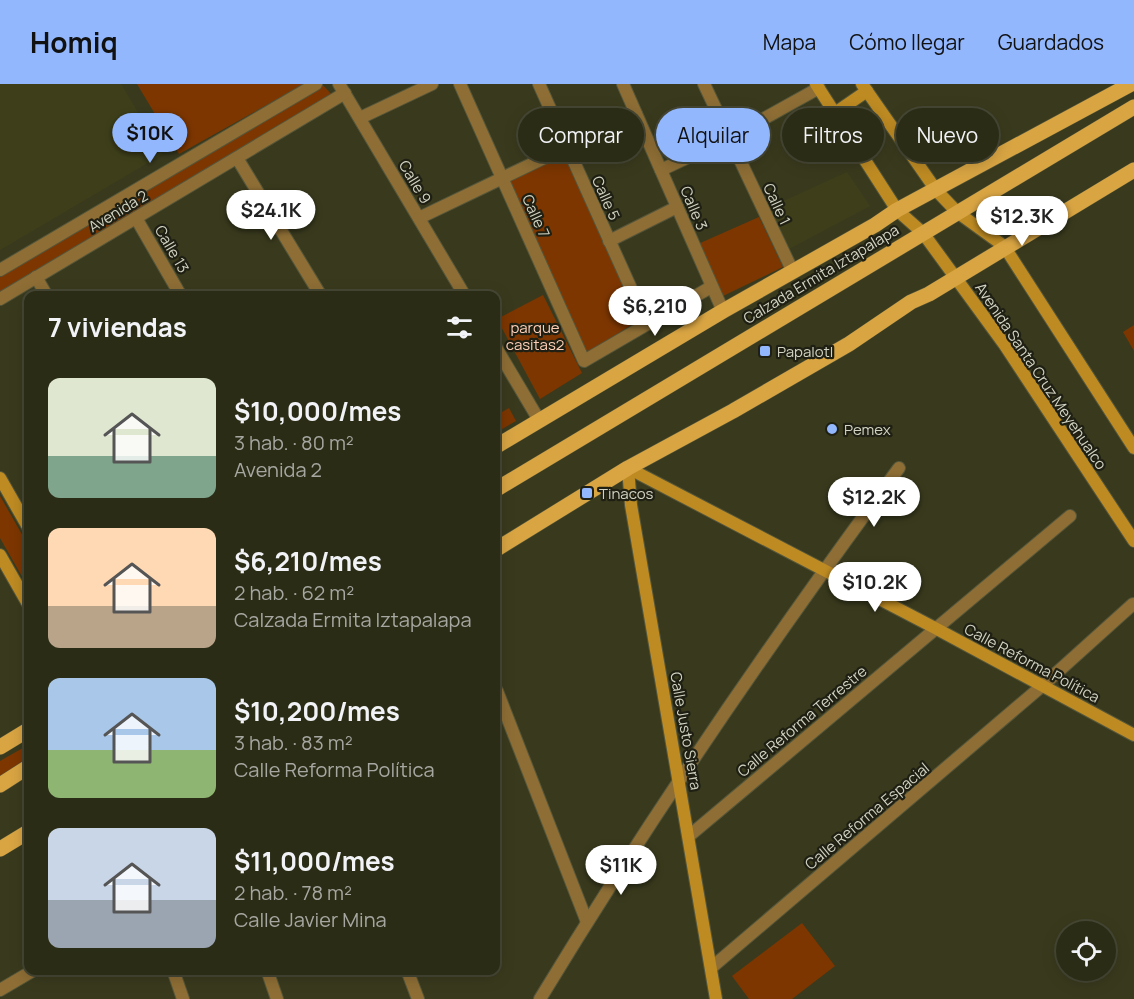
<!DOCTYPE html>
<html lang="es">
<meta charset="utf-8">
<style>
body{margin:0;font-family:Manrope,sans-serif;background:#33341f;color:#f1f3f6;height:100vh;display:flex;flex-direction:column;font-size:22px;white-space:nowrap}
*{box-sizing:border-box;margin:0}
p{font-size:20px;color:#a6a7a1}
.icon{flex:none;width:33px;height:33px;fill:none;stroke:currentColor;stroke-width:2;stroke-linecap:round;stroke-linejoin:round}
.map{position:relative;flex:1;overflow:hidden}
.panel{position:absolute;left:24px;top:207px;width:476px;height:684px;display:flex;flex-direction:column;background:#2b2c16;border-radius:12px;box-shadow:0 3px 15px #0003,0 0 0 2px #474835}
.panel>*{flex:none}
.banner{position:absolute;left:518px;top:24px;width:526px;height:54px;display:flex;gap:12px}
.controls{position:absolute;left:1056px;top:837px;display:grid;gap:12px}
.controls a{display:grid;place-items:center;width:60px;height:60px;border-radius:50%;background:#2b2c16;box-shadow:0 3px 15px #0003,0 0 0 2px #474835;font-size:30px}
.price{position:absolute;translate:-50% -51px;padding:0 14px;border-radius:21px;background:#fff;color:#222;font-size:20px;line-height:39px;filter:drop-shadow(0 2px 3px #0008)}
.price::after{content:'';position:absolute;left:50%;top:36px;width:18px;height:14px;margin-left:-9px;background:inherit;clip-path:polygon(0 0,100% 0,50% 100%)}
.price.active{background:#92b7fd;color:#111}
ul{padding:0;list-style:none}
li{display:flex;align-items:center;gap:18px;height:150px;padding:0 24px}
li span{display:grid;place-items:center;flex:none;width:168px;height:120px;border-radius:12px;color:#555}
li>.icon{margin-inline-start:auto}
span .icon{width:72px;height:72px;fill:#fffc;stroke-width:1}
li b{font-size:26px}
h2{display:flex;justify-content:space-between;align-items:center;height:72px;padding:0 24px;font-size:26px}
.chip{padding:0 21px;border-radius:27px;background:#2b2c16;box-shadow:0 3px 15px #0003,0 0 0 2px #474835;font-size:21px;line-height:54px}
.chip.active{background:#92b7fd;color:#111}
header{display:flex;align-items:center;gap:36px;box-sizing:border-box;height:84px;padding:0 30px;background:#92b7fd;color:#111}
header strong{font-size:28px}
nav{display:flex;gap:33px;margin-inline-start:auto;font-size:21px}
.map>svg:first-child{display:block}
.built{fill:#3e3f1a}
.green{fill:#7d3600}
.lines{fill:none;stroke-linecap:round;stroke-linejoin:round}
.street-casing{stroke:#55563b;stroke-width:14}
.secondary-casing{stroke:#55563b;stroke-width:14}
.primary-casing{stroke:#55563b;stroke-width:16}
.street{stroke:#8e6e35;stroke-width:12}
.secondary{stroke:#be8b23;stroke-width:12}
.primary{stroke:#d9a543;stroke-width:15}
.poi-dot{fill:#92b7fd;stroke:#1f2013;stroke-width:2}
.labels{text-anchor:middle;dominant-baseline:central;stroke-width:4.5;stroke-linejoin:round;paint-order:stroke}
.street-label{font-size:15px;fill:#d2d3c2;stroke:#1f2013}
.park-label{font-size:15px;fill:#fecfb6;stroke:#1f2013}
.poi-label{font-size:15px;fill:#d2d3c2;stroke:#1f2013;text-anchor:start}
</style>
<header>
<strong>Homiq</strong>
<nav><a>Mapa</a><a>Cómo llegar</a><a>Guardados</a></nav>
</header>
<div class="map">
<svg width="1134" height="915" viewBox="0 0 1134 915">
<rect width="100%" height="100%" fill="#393a1d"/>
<g class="built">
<polygon points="0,0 121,0 163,70 0,166"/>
<polygon points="847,88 870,122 789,165 766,125"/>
</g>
<g class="green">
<polygon points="137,0 304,0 179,70"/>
<polygon points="322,0 333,12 0,209 0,193"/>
<polygon points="565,68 641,235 585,270 509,95"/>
<polygon points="759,133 783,183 723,212 698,160"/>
<polygon points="543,211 582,289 540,315 497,235"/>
<polygon points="1134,241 1134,267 1123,248"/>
<polygon points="509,324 516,337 495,349 495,332"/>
<polygon points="0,412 28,461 28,503 0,454"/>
<polygon points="28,661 28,675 0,692 0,677"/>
<polygon points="802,839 835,882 792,915 749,915 732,892"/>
</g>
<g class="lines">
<defs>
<g id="street">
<polyline points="339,0 465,212"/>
<polyline points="460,0 584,277 711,203"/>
<polyline points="539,0 647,240"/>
<polyline points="623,0 723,227"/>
<polyline points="704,0 793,188"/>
<polyline points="360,34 432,0"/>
<polyline points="237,74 321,212"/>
<polyline points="661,86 729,54 819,4"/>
<polyline points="136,134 181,212"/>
<polyline points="419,134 636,30"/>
<polyline points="609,157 677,123"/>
<polyline points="0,186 316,0"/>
<polyline points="36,193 47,212"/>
<polyline points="0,215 345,9"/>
<polyline points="495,262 539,336"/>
<polyline points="497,607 587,838"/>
<polyline points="689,752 1070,432"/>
<polyline points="711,884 1042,602 1133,520"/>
<polyline points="173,886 183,915"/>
<polyline points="267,886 277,915"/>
<polyline points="407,886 418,915"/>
<polyline points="0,906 34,886"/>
<path d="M540 915C651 732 772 556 899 384"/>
</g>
<g id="secondary">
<polyline points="816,0 897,126 923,149 1004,260 1134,457"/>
<polyline points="862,0 936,106 957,128 1004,162 1134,364"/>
<polyline points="835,29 867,7"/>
<polyline points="628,384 935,544 1134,651"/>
<polyline points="628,384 631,421 716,915"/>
<polyline points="0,394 28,443"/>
<polyline points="0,471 28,520"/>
</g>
<g id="primary">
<polyline points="495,363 723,227 875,141 897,126 1131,0"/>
<polyline points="495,406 1134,23"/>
<polyline points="495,466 628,384 733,327 849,260 911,218 929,210 1134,86"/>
<polyline points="0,663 28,646"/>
<polyline points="0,701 28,683"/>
<polyline points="0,765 28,748"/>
</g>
</defs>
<use href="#street" class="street-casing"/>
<use href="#secondary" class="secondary-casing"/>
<use href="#primary" class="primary-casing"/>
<use href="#street" class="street"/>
<use href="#secondary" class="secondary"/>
<use href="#primary" class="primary"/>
</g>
<g class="poi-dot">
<rect x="759" y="261" width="12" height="12" rx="3"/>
<circle cx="832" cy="345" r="6"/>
<rect x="581" y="403" width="12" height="12" rx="3"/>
</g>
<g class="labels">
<g class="street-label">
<text transform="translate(415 98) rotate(59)">Calle 9</text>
<text transform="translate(606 114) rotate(66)">Calle 5</text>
<text transform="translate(777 120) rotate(65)">Calle 1</text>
<text transform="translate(694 124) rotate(67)">Calle 3</text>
<text transform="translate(118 127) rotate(-31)">Avenida 2</text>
<text transform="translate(536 132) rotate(66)">Calle 7</text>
<text transform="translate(172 165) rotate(60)">Calle 13</text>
<text transform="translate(821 190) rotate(-31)">Calzada Ermita Iztapalapa</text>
<text transform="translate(1041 292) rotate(56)">Avenida Santa Cruz Meyehualco</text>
<text transform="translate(1032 579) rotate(28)">Calle Reforma Política</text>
<text transform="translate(802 637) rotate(-40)">Calle Reforma Terrestre</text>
<text transform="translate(686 647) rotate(80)">Calle Justo Sierra</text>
<text transform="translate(867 732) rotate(-40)">Calle Reforma Espacial</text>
</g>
<g class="park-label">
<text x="535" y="243">parque<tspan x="535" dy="17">casitas2</tspan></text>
</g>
<g class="poi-label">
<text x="777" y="267">Papalotl</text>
<text x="844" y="345">Pemex</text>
<text x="599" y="409">Tinacos</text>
</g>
</g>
</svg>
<div class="controls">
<a><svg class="icon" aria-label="locate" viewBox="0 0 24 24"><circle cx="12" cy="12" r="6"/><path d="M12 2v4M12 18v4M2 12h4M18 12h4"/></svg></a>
</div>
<b class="price active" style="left:150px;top:80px">$10K</b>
<b class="price" style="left:271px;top:157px">$24.1K</b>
<b class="price" style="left:1022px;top:163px">$12.3K</b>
<b class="price" style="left:655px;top:253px">$6,210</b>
<b class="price" style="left:874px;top:444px">$12.2K</b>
<b class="price" style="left:875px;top:529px">$10.2K</b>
<b class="price" style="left:621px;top:812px">$11K</b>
<div class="banner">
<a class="chip">Comprar</a>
<a class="chip active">Alquilar</a>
<a class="chip">Filtros</a>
<a class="chip">Nuevo</a>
</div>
<section class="panel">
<h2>7 viviendas<svg class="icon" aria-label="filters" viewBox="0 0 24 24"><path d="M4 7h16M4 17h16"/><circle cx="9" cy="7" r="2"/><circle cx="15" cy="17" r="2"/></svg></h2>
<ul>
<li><span style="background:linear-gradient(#dfe7d0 65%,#7fa58c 0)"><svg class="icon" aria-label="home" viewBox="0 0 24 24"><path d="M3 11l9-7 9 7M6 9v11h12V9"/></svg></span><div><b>$10,000/mes</b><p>3 hab. · 80 m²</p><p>Avenida 2</p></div></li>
<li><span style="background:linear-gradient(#ffd9b3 65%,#b9a48a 0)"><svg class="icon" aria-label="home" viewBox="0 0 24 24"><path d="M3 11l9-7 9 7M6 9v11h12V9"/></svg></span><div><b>$6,210/mes</b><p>2 hab. · 62 m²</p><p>Calzada Ermita Iztapalapa</p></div></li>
<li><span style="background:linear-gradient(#a9c7e8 60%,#8fb573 0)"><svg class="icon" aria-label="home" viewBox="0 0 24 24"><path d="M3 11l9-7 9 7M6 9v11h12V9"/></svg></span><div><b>$10,200/mes</b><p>3 hab. · 83 m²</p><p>Calle Reforma Política</p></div></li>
<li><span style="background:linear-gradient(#c9d6e8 60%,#9aa5b1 0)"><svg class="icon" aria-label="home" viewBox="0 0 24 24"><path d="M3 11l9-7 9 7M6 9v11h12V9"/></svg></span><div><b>$11,000/mes</b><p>2 hab. · 78 m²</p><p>Calle Javier Mina</p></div></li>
</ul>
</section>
</div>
